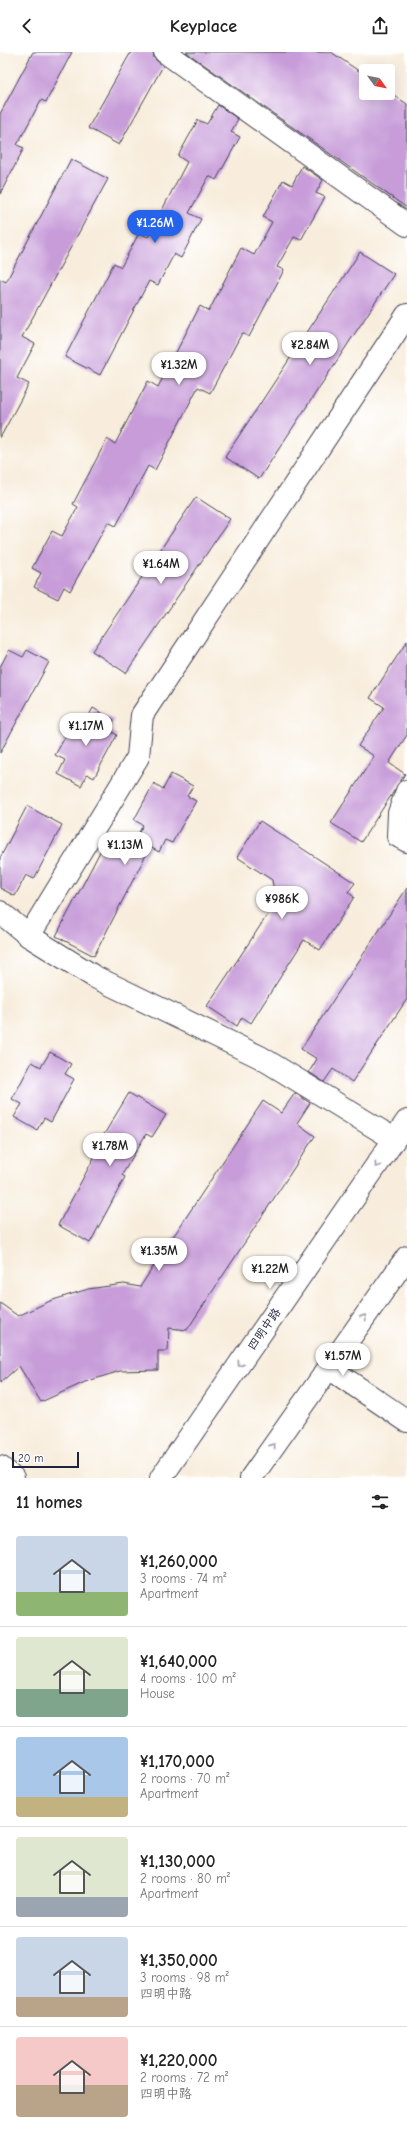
<!DOCTYPE html>
<meta charset="utf-8">
<style>
body{margin:0;font-family:"Comic Neue","LXGW WenKai TC",sans-serif;background:#f2f2f2;color:#222;height:100vh;display:flex;flex-direction:column;font-size:15px;white-space:nowrap}
*{box-sizing:border-box;margin:0}
p{font-size:13px;color:#767676}
.icon{flex:none;width:22px;height:22px;fill:none;stroke:currentColor;stroke-width:2;stroke-linecap:round;stroke-linejoin:round}
.map{position:relative;height:1426px;overflow:hidden}
.details{display:flex;flex-direction:column;background:#fff;flex:1}
.details>*{flex:none}
.needle{width:26px;rotate:123deg}
.controls{position:absolute;left:359px;top:12px;display:grid;gap:8px}
.controls a{display:grid;place-items:center;width:36px;height:36px;border-radius:4px;background:#fff;box-shadow:0 4px 16px #0002;font-size:20px}
.scale{position:absolute;left:12px;bottom:10px;width:67px;box-sizing:border-box;padding-left:4px;border:2px solid #22223b;border-top:0;font-size:11px;line-height:14px;white-space:nowrap;color:#22223b;-webkit-text-stroke:3px #fff;paint-order:stroke}
.price{position:absolute;translate:-50% -34px;padding:0 9px;border-radius:14px;background:#fff;color:#222;font-size:13px;line-height:26px;filter:drop-shadow(0 1px 2px #0008)}
.price::after{content:'';position:absolute;left:50%;top:24px;width:12px;height:9px;margin-left:-6px;background:inherit;clip-path:polygon(0 0,100% 0,50% 100%)}
.price.selected{background:#2563eb;color:#fff}
ul{padding:0;list-style:none}
li{display:flex;align-items:center;gap:12px;height:100px;padding:0 16px}
li+li{border-top:1px solid #e0e0e0}
li span{display:grid;place-items:center;flex:none;width:112px;height:80px;border-radius:4px;color:#555}
li>.icon{margin-inline-start:auto}
span .icon{width:48px;height:48px;fill:#fffc;stroke-width:1}
li b{font-size:17px}
h2{display:flex;justify-content:space-between;align-items:center;height:48px;padding:0 16px;font-size:17px}
header{display:flex;justify-content:space-between;align-items:center;height:52px;padding:0 16px;background:#fff;font-size:18px;font-weight:700}
.map>svg:first-child{display:block}
.building{fill:#c79cd9}
.lines{fill:none;stroke-linecap:round;stroke-linejoin:round}
.minor-casing{stroke:#424053;stroke-width:24}
.major-casing{stroke:#424053;stroke-width:24}
.minor{stroke:#fff;stroke-width:22}
.major{stroke:#fff;stroke-width:22}
.oneway{stroke:#9c9ca7}
.labels{text-anchor:middle;dominant-baseline:central;stroke-width:3;stroke-linejoin:round;paint-order:stroke}
.street-label{font-size:12px;fill:#22223b;stroke:#fff}
</style>
<header><svg class="icon" aria-label="back" viewBox="0 0 24 24"><path d="M15 5l-7 7 7 7"/></svg>Keyplace<svg class="icon" aria-label="share" viewBox="0 0 24 24"><path d="M12 15V3M7 8l5-5 5 5M5 13v7h14v-7"/></svg></header>
<div class="map">
<svg width="407" height="1426" viewBox="0 0 407 1426">
<rect width="100%" height="100%" fill="#fff"/>
<filter id="ink" filterUnits="userSpaceOnUse"><feTurbulence type="fractalNoise" baseFrequency=".025" numOctaves="2"/><feDisplacementMap in="SourceGraphic" scale="8" xChannelSelector="R" yChannelSelector="G"/><feConvolveMatrix kernelMatrix="1 2 1 2 8 2 1 2 1" color-interpolation-filters="sRGB"/></filter>
<filter id="wash" filterUnits="userSpaceOnUse"><feTurbulence type="fractalNoise" baseFrequency=".012" numOctaves="4" result="noise"/><feDisplacementMap in="SourceGraphic" scale="16" xChannelSelector="R" yChannelSelector="G"/><feGaussianBlur stdDeviation="0.9" result="paint"/><feColorMatrix in="noise" values="0 0 0 0 0 0 0 0 0 0 0 0 0 0 0 0 0 1.4 0 .05"/><feComposite in="paint" operator="in"/></filter>
<g filter="url(#wash)">
<rect width="100%" height="100%" fill="#f8eddc"/>
<g id="blocks">
<g class="building">
<polygon points="33,0 72,0 46,50 41,48 17,93 24,96 0,142 0,62"/>
<polygon points="131,0 153,0 154,6 163,14 119,93 88,76"/>
<polygon points="186,0 331,0 366,24 366,41 388,41 388,39 407,52 407,156"/>
<polygon points="218,53 238,67 231,80 240,85 216,128 209,124 189,161 201,167 181,206 174,202 158,233 149,229 100,323 65,305 114,211 121,215 139,181 148,185 187,110 178,104 198,68 207,72"/>
<polygon points="71,107 108,127 22,285 35,292 17,326 29,332 0,386 0,227 6,230"/>
<polygon points="302,114 323,128 316,141 325,145 301,188 294,185 277,215 284,218 249,285 242,281 210,341 198,335 155,418 148,414 116,474 108,470 70,539 64,535 58,547 34,535 41,521 32,516 52,479 62,484 78,455 73,452 107,387 115,392 148,329 158,335 200,254 209,259 241,196 254,203 272,170 263,165 283,128 292,133"/>
<polygon points="360,200 394,222 259,427 225,405"/>
<polygon points="196,445 230,467 126,621 92,599"/>
<polygon points="407,589 407,683 389,711 405,722 361,790 331,771 374,704 358,694 384,655 370,646"/>
<polygon points="9,598 23,605 27,598 49,610 0,701 0,615"/>
<polygon points="93,656 114,668 109,678 117,683 94,726 87,722 81,734 58,722 65,708 55,703 76,666 85,671"/>
<polygon points="171,722 193,734 187,744 196,749 172,791 165,788 159,800 150,795 94,904 56,884 103,794 125,806 143,773 134,768 154,731 163,737"/>
<polygon points="27,754 62,773 34,827 26,823 15,844 0,836 0,806"/>
<polygon points="260,769 355,831 348,840 354,845 320,898 304,888 251,971 242,965 237,974 207,954 276,850 272,828 237,805"/>
<polygon points="407,836 407,947 352,1030 333,1017 324,1030 309,1020 317,1007 301,997"/>
<polygon points="50,1000 71,1012 65,1022 74,1027 51,1070 44,1066 37,1078 14,1065 22,1052 12,1047 32,1010 41,1015"/>
<polygon points="129,1041 166,1063 152,1085 146,1082 122,1123 125,1125 90,1191 58,1173 105,1085 103,1084"/>
<polygon points="295,1041 310,1051 297,1071 315,1084 187,1278 169,1276 168,1299 158,1299 158,1318 120,1319 85,1330 41,1350 19,1314 0,1331 0,1251 18,1264 50,1249 88,1237 124,1232 140,1235 263,1049 281,1061"/>
</g>
</g>
</g>
<g filter="url(#ink)">
<use href="#blocks" fill-opacity="0" stroke="#424053" stroke-width="1"/>
<g class="lines">
<defs>
<g id="minor">
<polyline points="165,0 407,173"/>
<polyline points="407,739 399,761 398,784 407,789"/>
<polyline points="0,860 29,884 95,925 260,1005 394,1087"/>
<polyline points="29,884 138,705 142,663 407,263"/>
<polyline points="329,1316 407,1369"/>
<polyline points="0,1415 13,1426"/>
</g>
<g id="major">
<polyline points="161,1426 407,1069"/>
<polyline points="251,1426 407,1205"/>
</g>
</defs>
<use href="#minor" class="minor-casing"/>
<use href="#major" class="major-casing"/>
<use href="#minor" class="minor"/>
<use href="#major" class="major"/>
</g>
<defs><path id="oneway-chevron" d="M-2-3.5L2.5 0L-2 3.5" fill="none" stroke-width="1.6" stroke-linecap="round" stroke-linejoin="round"/></defs>
<g class="oneway">
<use href="#oneway-chevron" transform="translate(377 1113) rotate(125)"/>
<use href="#oneway-chevron" transform="translate(364 1265) rotate(-55)"/>
<use href="#oneway-chevron" transform="translate(240 1312) rotate(125)"/>
<use href="#oneway-chevron" transform="translate(273 1394) rotate(-55)"/>
</g>
</g>
<g class="labels">
<g class="street-label">
<text transform="translate(264 1277) rotate(-55)">四明中路</text>
</g>
</g>
</svg>
<div class="controls">
<a><svg class="needle" viewBox="-14 -14 28 28"><path d="M0-13l5 13h-10z" fill="#e53935"/><path d="M0 13l5-13h-10z" fill="#767676"/></svg></a>
</div>
<div class="scale">20 m</div>
<b class="price selected" style="left:155px;top:192px">¥1.26M</b>
<b class="price" style="left:310px;top:314px">¥2.84M</b>
<b class="price" style="left:179px;top:334px">¥1.32M</b>
<b class="price" style="left:161px;top:533px">¥1.64M</b>
<b class="price" style="left:86px;top:695px">¥1.17M</b>
<b class="price" style="left:125px;top:814px">¥1.13M</b>
<b class="price" style="left:282px;top:868px">¥986K</b>
<b class="price" style="left:110px;top:1115px">¥1.78M</b>
<b class="price" style="left:159px;top:1220px">¥1.35M</b>
<b class="price" style="left:270px;top:1238px">¥1.22M</b>
<b class="price" style="left:343px;top:1325px">¥1.57M</b>
</div>
<section class="details">
<h2>11 homes<svg class="icon" aria-label="filters" viewBox="0 0 24 24"><path d="M4 7h16M4 17h16"/><circle cx="9" cy="7" r="2"/><circle cx="15" cy="17" r="2"/></svg></h2>
<ul>
<li><span style="background:linear-gradient(#c9d6e8 70%,#8fb573 0)"><svg class="icon" aria-label="home" viewBox="0 0 24 24"><path d="M3 11l9-7 9 7M6 9v11h12V9"/></svg></span><div><b>¥1,260,000</b><p>3 rooms · 74 m²</p><p>Apartment</p></div></li>
<li><span style="background:linear-gradient(#dfe7d0 65%,#7fa58c 0)"><svg class="icon" aria-label="home" viewBox="0 0 24 24"><path d="M3 11l9-7 9 7M6 9v11h12V9"/></svg></span><div><b>¥1,640,000</b><p>4 rooms · 100 m²</p><p>House</p></div></li>
<li><span style="background:linear-gradient(#a9c7e8 75%,#c2b280 0)"><svg class="icon" aria-label="home" viewBox="0 0 24 24"><path d="M3 11l9-7 9 7M6 9v11h12V9"/></svg></span><div><b>¥1,170,000</b><p>2 rooms · 70 m²</p><p>Apartment</p></div></li>
<li><span style="background:linear-gradient(#dfe7d0 75%,#9aa5b1 0)"><svg class="icon" aria-label="home" viewBox="0 0 24 24"><path d="M3 11l9-7 9 7M6 9v11h12V9"/></svg></span><div><b>¥1,130,000</b><p>2 rooms · 80 m²</p><p>Apartment</p></div></li>
<li><span style="background:linear-gradient(#c9d6e8 75%,#b9a48a 0)"><svg class="icon" aria-label="home" viewBox="0 0 24 24"><path d="M3 11l9-7 9 7M6 9v11h12V9"/></svg></span><div><b>¥1,350,000</b><p>3 rooms · 98 m²</p><p>四明中路</p></div></li>
<li><span style="background:linear-gradient(#f6c9c9 60%,#b9a48a 0)"><svg class="icon" aria-label="home" viewBox="0 0 24 24"><path d="M3 11l9-7 9 7M6 9v11h12V9"/></svg></span><div><b>¥1,220,000</b><p>2 rooms · 72 m²</p><p>四明中路</p></div></li>
</ul>
</section>
